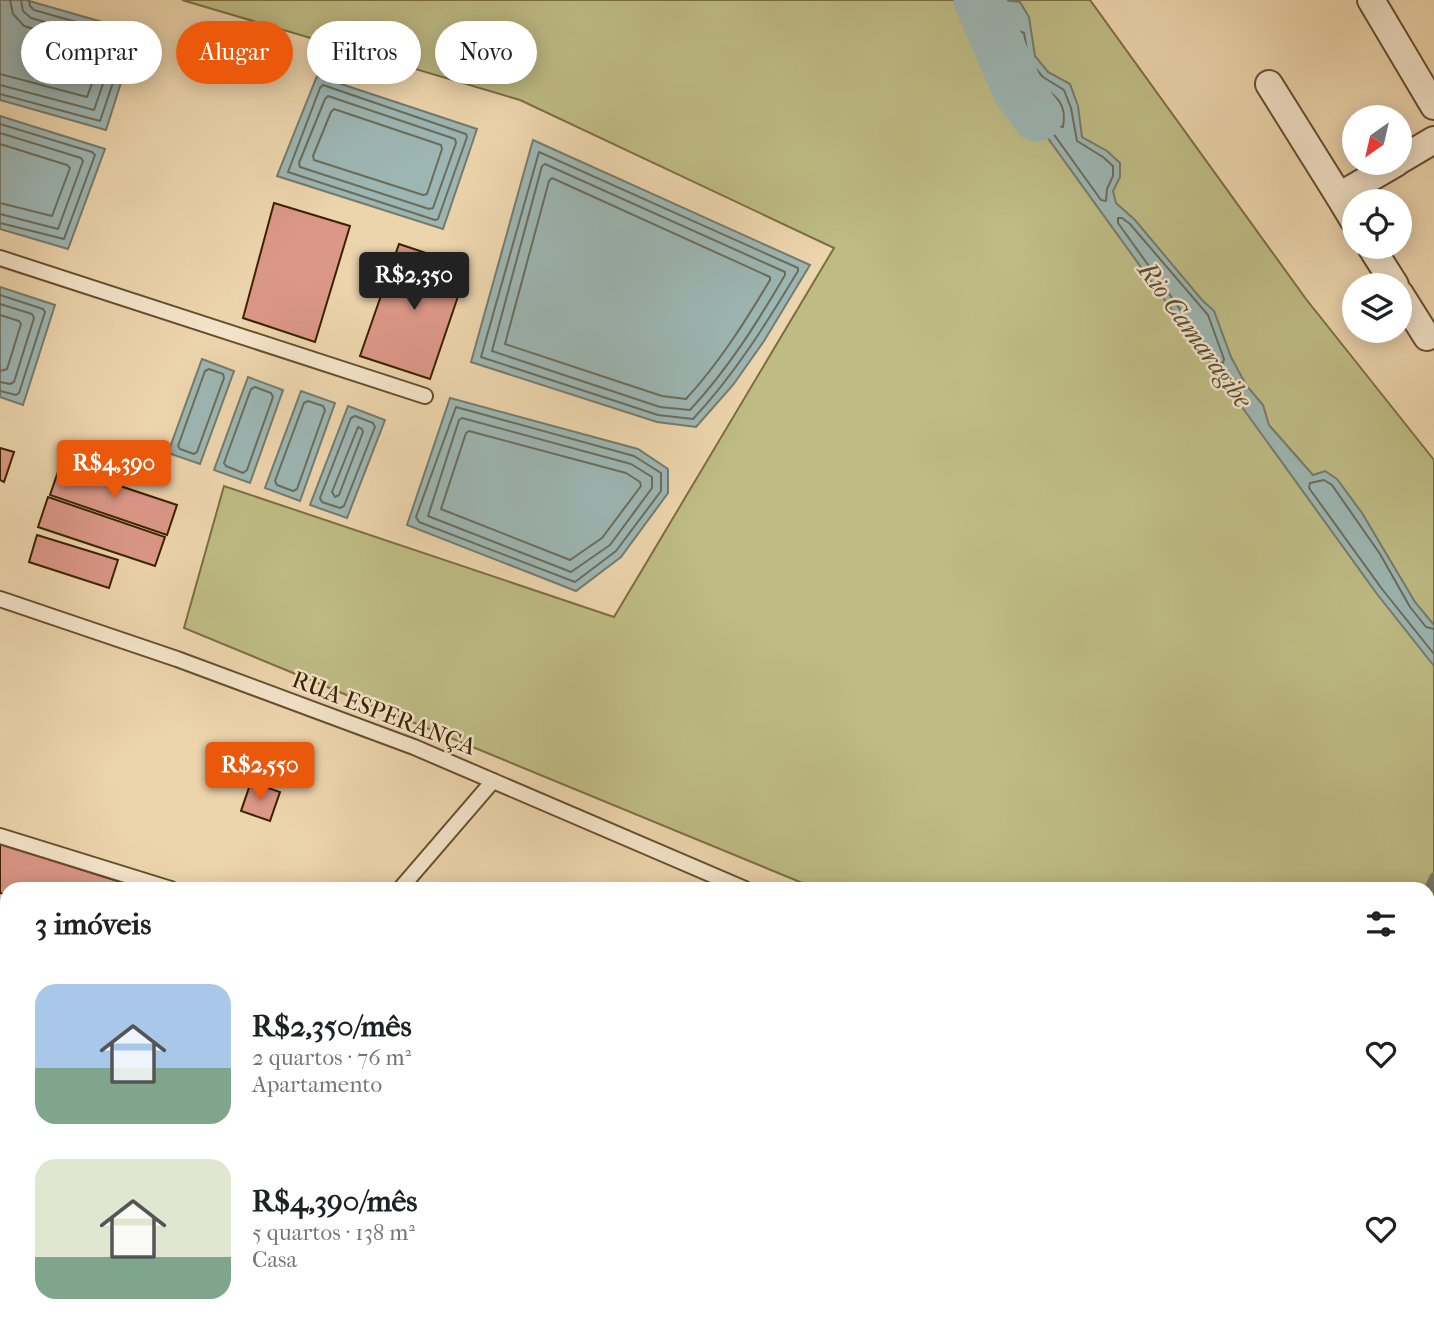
<!DOCTYPE html>
<html lang="pt">
<meta charset="utf-8">
<style>
body{margin:0;font-family:"IM FELL French Canon",serif;background:#f2f2f2;color:#202124;height:100vh;display:flex;flex-direction:column;font-size:26px;white-space:nowrap}
*{box-sizing:border-box;margin:0}
p{font-size:23px;color:#757577}
.icon{flex:none;width:38px;height:38px;fill:none;stroke:currentColor;stroke-width:2;stroke-linecap:round;stroke-linejoin:round}
.map{position:relative;flex:1;overflow:hidden}
.drawer{position:absolute;left:0px;top:882px;width:1435px;height:448px;display:flex;flex-direction:column;background:#fff;border-radius:21px 21px 0 0;box-shadow:0 4px 18px #0003}
.drawer>*{flex:none}
.banner{position:absolute;left:21px;top:21px;width:700px;height:63px;display:flex;gap:14px}
.needle{width:46px;rotate:214deg}
.controls{position:absolute;left:1342px;top:105px;display:grid;gap:14px}
.controls a{display:grid;place-items:center;width:70px;height:70px;border-radius:50%;background:#fff;box-shadow:0 4px 18px #0003;font-size:35px}
.price{position:absolute;translate:-50% -60px;padding:0 16px;border-radius:7px;background:#ea580c;color:#fff;font-size:23px;line-height:46px;filter:drop-shadow(0 2px 4px #0008)}
.price::after{content:'';position:absolute;left:50%;top:42px;width:21px;height:16px;margin-left:-10px;background:inherit;clip-path:polygon(0 0,100% 0,50% 100%)}
.price.selected{background:#222;color:#fff}
ul{padding:0;list-style:none}
li{display:flex;align-items:center;gap:21px;height:175px;padding:0 35px}
li span{display:grid;place-items:center;flex:none;width:196px;height:140px;border-radius:21px;color:#555}
li>.icon{margin-inline-start:auto}
span .icon{width:84px;height:84px;fill:#fffc;stroke-width:1}
li b{font-size:30px}
h2{display:flex;justify-content:space-between;align-items:center;height:84px;padding:0 35px;font-size:30px}
.tag{padding:0 24px;border-radius:32px;background:#fff;box-shadow:0 4px 18px #0003;font-size:24px;line-height:63px}
.tag.selected{background:#ea580c;color:#fff}
.map>svg:first-child{display:block}
.green{fill:#bebb84;stroke:#7c6e42;stroke-width:2}
.water{fill:#9cb6b3;stroke:#757b6b;stroke-width:2}
.lines{fill:none;stroke-linecap:round;stroke-linejoin:round}
.shore{stroke:#6c6c5a;stroke-width:2}
.stream{stroke:#757b6b;stroke-width:9}
.river{stroke:#9cb6b3;stroke-width:51}
.building{fill:#db9787;stroke:#3b2200;stroke-width:2}
.lane-casing{stroke:#674e2b;stroke-width:18}
.street-casing{stroke:#674e2b;stroke-width:30}
.lane{stroke:#f3e3c9;stroke-width:14}
.street{stroke:#f3e3c9;stroke-width:26}
.labels{text-anchor:middle;dominant-baseline:central;stroke-width:5;stroke-linejoin:round;paint-order:stroke}
.street-label{font-size:24px;fill:#3b2200;stroke:#f3e3c9}
.water-label{font-size:26px;font-style:italic;fill:#584e36;stroke:#f3e3c9}
</style>
<div class="map">
<svg width="1434" height="1330" viewBox="0 0 1434 1330">
<rect width="100%" height="100%" fill="#ecd4ac"/>
<filter id="stains"><feTurbulence type="fractalNoise" baseFrequency=".00286" numOctaves="4"/><feColorMatrix values="0 0 0 0 .2 0 0 0 0 .09 0 0 0 0 .02 0 0 0 .5 -.17"/></filter>
<radialGradient id="worn" r=".72"><stop offset=".6" stop-color="#630" stop-opacity="0"/><stop offset="1" stop-color="#630" stop-opacity=".3"/></radialGradient>
<g class="green">
<polygon points="182,0 1090,0 1306,299 1434,460 1434,1022 1428,1023 1428,889 817,889 184,628 224,486 614,617 834,248 520,100"/>
<polygon points="0,1065 7,1067 7,1153 0,1151"/>
<polygon points="702,1323 1418,1323 1419,1330 695,1330"/>
</g>
<g class="water">
<polygon points="0,0 26,0 137,32 106,130 0,100"/>
<polygon points="1000,0 1020,2 1029,17 1035,56 1048,72 1070,84 1078,106 1082,137 1107,151 1120,163 1120,177 1113,191 1116,203 1135,220 1202,300 1214,311 1231,357 1246,385 1263,405 1269,425 1313,475 1325,471 1337,479 1362,513 1415,602 1434,625 1434,666 1377,594 1008,83 1000,64 1013,24"/>
<polygon points="317,76 477,129 443,229 277,176"/>
<polygon points="0,116 105,149 68,249 0,229"/>
<polygon points="533,140 810,265 764,341 733,385 696,427 657,422 471,362"/>
<polygon points="0,287 55,305 23,405 0,397"/>
<polygon points="202,359 234,371 200,464 168,453"/>
<polygon points="248,377 283,390 250,483 214,470"/>
<polygon points="301,391 335,403 300,501 265,488"/>
<polygon points="450,398 638,449 668,469 668,493 621,557 576,591 407,525"/>
<polygon points="348,406 385,420 347,518 310,505"/>
</g>
<g class="lines">
<g class="shore">
<polygon points="1019,31 1024,33 1029,61 1043,77 1064,90 1071,108 1077,141 1103,157 1113,166 1113,176 1107,189 1106,201 1101,200 1014,79 1007,63"/>
<polyline points="0,74 87,97 103,53 101,49 24,26 13,14 10,0"/>
<path d="M1026 74 1030 75C1046 93 1069 96 1063 127L1059 126 1025 80Z"/>
<polyline points="0,85 94,110 116,46 114,42 31,18 23,11 21,0"/>
<polygon points="323,85 466,134 467,137 438,219 435,220 288,172 320,88"/>
<polyline points="0,94 100,121 127,41 125,36 34,10 30,6 29,0"/>
<polygon points="328,96 455,139 456,143 433,208 429,209 300,167 299,163 325,99"/>
<polygon points="334,109 441,145 442,149 427,194 423,195 314,160 313,156 331,112"/>
<polyline points="0,124 92,152 95,155 64,239 0,223"/>
<polyline points="0,133 81,158 83,161 58,229 0,214"/>
<polyline points="0,144 67,165 70,168 52,216 0,203"/>
<path d="M539 152 798 268V271C766 324 735 374 693 419L658 415 481 357Z"/>
<path d="M545 164 785 272V275C757 323 728 369 690 410L660 407 492 351 542 166Z"/>
<path d="M552 178 770 277V280C745 322 719 363 686 399L662 396 505 344 549 181Z"/>
<polygon points="1118,218 1122,218 1130,224 1208,315 1224,359 1223,363 1218,362 1118,223"/>
<polyline points="0,295 43,309 45,312 19,393 16,395 0,391"/>
<polyline points="0,304 32,314 34,318 14,382 10,384 0,382"/>
<polyline points="0,315 19,321 21,324 7,369 0,371"/>
<polygon points="209,369 223,374 224,378 197,452 194,454 180,449 178,446 205,371"/>
<polygon points="255,387 271,393 273,397 247,470 243,473 226,466 224,463 251,389"/>
<polygon points="308,401 323,406 325,410 297,489 293,491 277,485 275,481 304,403"/>
<polygon points="456,407 634,456 661,473 661,491 616,551 575,582 419,522 416,517"/>
<polygon points="355,416 373,423 375,427 344,506 340,508 322,502 320,498 351,418"/>
<polygon points="462,418 631,464 652,477 652,488 610,545 571,572 428,516 459,420"/>
<polygon points="358,427 362,429 363,432 339,495 335,497 332,492"/>
<polygon points="469,431 626,473 640,482 641,486 602,538 570,560 441,509 466,433"/>
<polyline points="1434,629 1426,627 1410,607 1380,554 1332,485 1324,480 1310,483 1309,488 1382,589 1434,654"/>
</g>
<g class="stream">
<polyline points="1428,890 1434,877"/>
<polyline points="1020,1330 1027,1323"/>
</g>
<polyline class="river" points="979,0 1018,90 1037,116"/>
</g>
<g class="building">
<polygon points="274,203 350,226 315,342 243,318"/>
<polygon points="399,244 468,267 430,379 360,356"/>
<polygon points="0,448 14,452 4,482 0,480"/>
<polygon points="60,466 177,505 167,535 50,495"/>
<polygon points="48,497 165,537 155,566 38,527"/>
<polygon points="37,535 118,560 109,588 29,562"/>
<polygon points="251,782 280,792 270,821 241,811"/>
<polygon points="0,844 143,889 7,889 7,895 0,893"/>
<polygon points="0,945 7,946 7,982 0,980"/>
<polygon points="1434,1123 1434,1163 1428,1164 1428,1124"/>
<polygon points="1428,1198 1434,1198 1434,1313 1428,1314"/>
<polygon points="7,1252 7,1306 0,1304 0,1274"/>
</g>
<g class="lines">
<defs>
<g id="lane">
<polyline points="0,258 425,396"/>
<polyline points="0,599 177,659 414,747 745,889"/>
<polyline points="0,836 171,889"/>
<polyline points="400,889 493,781"/>
<polyline points="1428,1062 1434,1061"/>
<polyline points="0,1168 7,1171"/>
<polyline points="193,1323 207,1330"/>
<polyline points="87,1330 94,1323"/>
<polyline points="1366,1330 1367,1323"/>
</g>
<g id="street">
<polyline points="1371,0 1434,106"/>
<polyline points="1269,84 1339,196"/>
<polyline points="1400,160 1434,140"/>
<polyline points="1354,221 1339,196 1396,163"/>
<polyline points="1371,247 1395,285"/>
<polyline points="1400,294 1427,337"/>
</g>
</defs>
<use href="#lane" class="lane-casing"/>
<use href="#street" class="street-casing"/>
<use href="#lane" class="lane"/>
<use href="#street" class="street"/>
</g>
<g class="labels">
<g class="street-label">
<text transform="translate(384 713) rotate(21)">RUA ESPERANÇA</text>
</g>
<g class="water-label">
<text transform="translate(1195 335) rotate(54)">Rio Camaragibe</text>
</g>
</g>
<rect width="100%" height="100%" filter="url(#stains)"/>
<rect width="100%" height="100%" fill="url(#worn)"/>
</svg>
<div class="controls">
<a><svg class="needle" viewBox="-14 -14 28 28"><path d="M0-13l5 13h-10z" fill="#e53935"/><path d="M0 13l5-13h-10z" fill="#757577"/></svg></a>
<a><svg class="icon" aria-label="locate" viewBox="0 0 24 24"><circle cx="12" cy="12" r="6"/><path d="M12 2v4M12 18v4M2 12h4M18 12h4"/></svg></a>
<a><svg class="icon" aria-label="layers" viewBox="0 0 24 24"><path d="M12 4l9 5-9 5-9-5zM3 14l9 5 9-5"/></svg></a>
</div>
<b class="price selected" style="left:414px;top:312px">R$2,350</b>
<b class="price" style="left:114px;top:500px">R$4,390</b>
<b class="price" style="left:260px;top:802px">R$2,550</b>
<div class="banner">
<a class="tag">Comprar</a>
<a class="tag selected">Alugar</a>
<a class="tag">Filtros</a>
<a class="tag">Novo</a>
</div>
<section class="drawer">
<h2>3 imóveis<svg class="icon" aria-label="filters" viewBox="0 0 24 24"><path d="M4 7h16M4 17h16"/><circle cx="9" cy="7" r="2"/><circle cx="15" cy="17" r="2"/></svg></h2>
<ul>
<li><span style="background:linear-gradient(#a9c7e8 60%,#7fa58c 0)"><svg class="icon" aria-label="home" viewBox="0 0 24 24"><path d="M3 11l9-7 9 7M6 9v11h12V9"/></svg></span><div><b>R$2,350/mês</b><p>2 quartos · 76 m²</p><p>Apartamento</p></div><svg class="icon" aria-label="heart" viewBox="0 0 24 24"><path d="M12 20l-8-8c-3-5 5-10 8-4 3-6 11-1 8 4z"/></svg></li>
<li><span style="background:linear-gradient(#dfe7d0 70%,#7fa58c 0)"><svg class="icon" aria-label="home" viewBox="0 0 24 24"><path d="M3 11l9-7 9 7M6 9v11h12V9"/></svg></span><div><b>R$4,390/mês</b><p>5 quartos · 138 m²</p><p>Casa</p></div><svg class="icon" aria-label="heart" viewBox="0 0 24 24"><path d="M12 20l-8-8c-3-5 5-10 8-4 3-6 11-1 8 4z"/></svg></li>
</ul>
</section>
</div>
